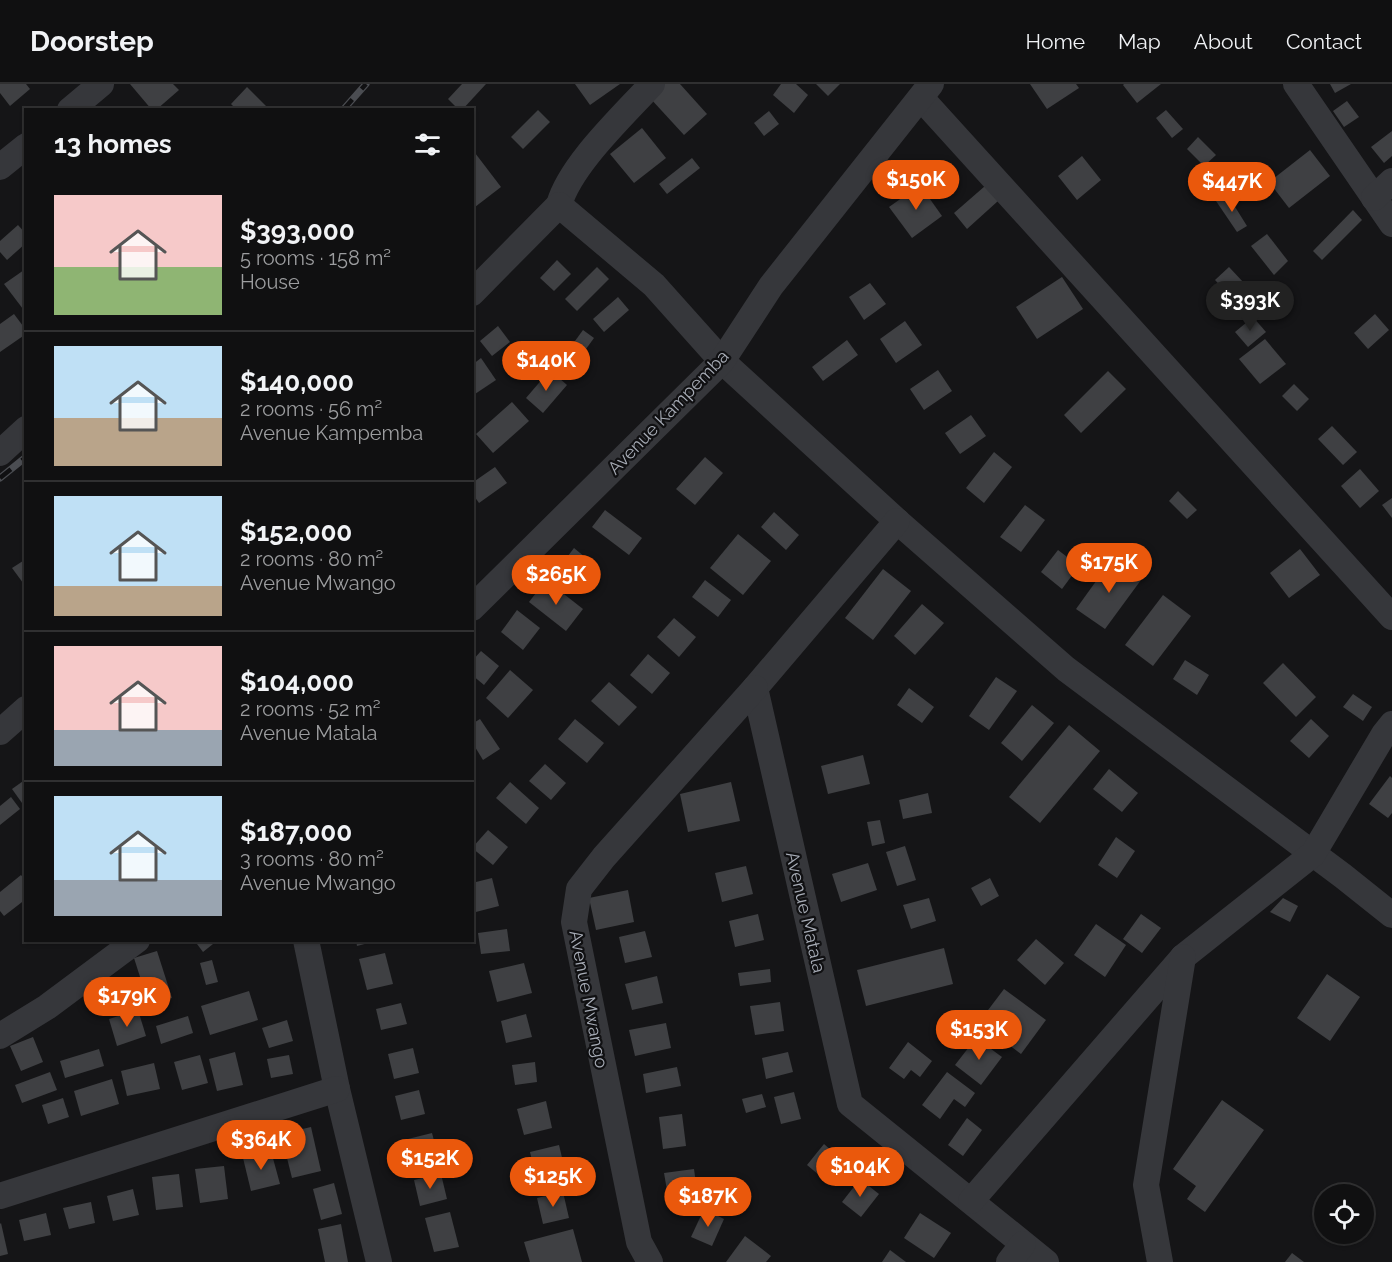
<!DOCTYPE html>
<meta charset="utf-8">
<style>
body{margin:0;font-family:Raleway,sans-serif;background:#19191a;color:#f1f3f6;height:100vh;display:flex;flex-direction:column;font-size:22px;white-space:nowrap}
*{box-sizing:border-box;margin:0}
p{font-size:20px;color:#9c9d9f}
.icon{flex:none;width:33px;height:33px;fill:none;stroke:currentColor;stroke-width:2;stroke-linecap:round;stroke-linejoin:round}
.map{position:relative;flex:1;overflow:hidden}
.drawer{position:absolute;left:24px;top:24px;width:450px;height:834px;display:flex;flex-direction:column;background:#101011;border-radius:0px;box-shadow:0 2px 4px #0004,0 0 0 2px #303031}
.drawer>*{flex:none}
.controls{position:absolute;left:1314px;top:1100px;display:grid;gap:12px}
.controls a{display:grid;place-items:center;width:60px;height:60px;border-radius:50%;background:#101011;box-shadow:0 2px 4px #0004,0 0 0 2px #303031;font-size:30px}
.price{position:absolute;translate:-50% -51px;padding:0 14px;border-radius:21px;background:#ea580c;color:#fff;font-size:20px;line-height:39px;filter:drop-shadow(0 2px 3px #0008)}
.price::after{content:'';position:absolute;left:50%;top:36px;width:18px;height:14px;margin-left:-9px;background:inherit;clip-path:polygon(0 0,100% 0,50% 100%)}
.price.current{background:#222;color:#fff}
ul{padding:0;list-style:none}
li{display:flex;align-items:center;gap:18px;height:150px;padding:0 30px}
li+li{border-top:2px solid #303031}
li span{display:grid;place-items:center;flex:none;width:168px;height:120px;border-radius:0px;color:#555}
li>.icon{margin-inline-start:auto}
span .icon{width:72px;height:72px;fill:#fffc;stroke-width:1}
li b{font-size:26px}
h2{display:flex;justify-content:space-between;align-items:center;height:72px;padding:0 30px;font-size:26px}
header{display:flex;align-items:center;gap:36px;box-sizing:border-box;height:84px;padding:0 30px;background:#101011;border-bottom:2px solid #303031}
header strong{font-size:28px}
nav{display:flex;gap:33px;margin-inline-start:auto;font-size:21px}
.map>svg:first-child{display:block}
.building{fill:#3f4043}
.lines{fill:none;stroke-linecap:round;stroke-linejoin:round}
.street{stroke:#36373b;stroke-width:26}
.rail-casing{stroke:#4b4d52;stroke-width:7}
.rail{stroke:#101012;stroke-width:4.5;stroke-dasharray:14;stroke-linecap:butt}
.labels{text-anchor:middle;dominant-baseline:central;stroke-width:4.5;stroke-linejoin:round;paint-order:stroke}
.street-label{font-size:18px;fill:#a7acb6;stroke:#101012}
</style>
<header>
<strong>Doorstep</strong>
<nav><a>Home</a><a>Map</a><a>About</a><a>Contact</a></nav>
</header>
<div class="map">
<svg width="1392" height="1178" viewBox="0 0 1392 1178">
<rect width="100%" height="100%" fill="#151517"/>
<g class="building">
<polygon points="0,0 26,0 30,5 10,22 0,9"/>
<polygon points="130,0 173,0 179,6 156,26 152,26"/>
<polygon points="462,0 486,0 462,26 459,26 448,15"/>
<polygon points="575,0 620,0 590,21"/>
<polygon points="665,0 680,0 707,30 684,51 650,14"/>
<polygon points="781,0 796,0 808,11 794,29 773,11"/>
<polygon points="816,0 840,0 828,12"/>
<polygon points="1030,0 1076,0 1079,4 1047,25"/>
<polygon points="1124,0 1161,0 1137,19 1123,1"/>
<polygon points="1330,0 1351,0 1335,9"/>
<polygon points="247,3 268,24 267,26 237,26 231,20"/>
<polygon points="1347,17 1359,33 1344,43 1333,27"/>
<polygon points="538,26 550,38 523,65 511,53"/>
<polygon points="1166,26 1183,45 1172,54 1156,34"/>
<polygon points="769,27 779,40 764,52 754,39"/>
<polygon points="642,44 666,74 634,99 610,70"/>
<polygon points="1392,47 1392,72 1384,79 1371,63"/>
<polygon points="1198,53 1216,71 1204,82 1187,65"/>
<polygon points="472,65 501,103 475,123 472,119"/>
<polygon points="1310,66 1330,92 1289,124 1269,98"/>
<polygon points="1082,72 1101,96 1077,116 1058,92"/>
<polygon points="692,74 700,84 667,110 659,100"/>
<polygon points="920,101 942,132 912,154 889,123"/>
<polygon points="985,102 998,117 967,145 954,129"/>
<polygon points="1227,110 1247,142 1237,148 1216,117"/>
<polygon points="1353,126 1362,136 1322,176 1313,167"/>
<polygon points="18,141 26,150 26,159 7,176 0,168 0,157"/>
<polygon points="1267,150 1288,177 1274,191 1251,162"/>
<polygon points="557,176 571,190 554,207 540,194"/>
<polygon points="597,183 609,195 577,227 565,215"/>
<polygon points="1229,183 1258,214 1244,227 1215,196"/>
<polygon points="24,186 26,188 26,229 4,200"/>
<polygon points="1062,193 1083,225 1037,255 1016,223"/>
<polygon points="870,199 886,220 864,236 849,213"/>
<polygon points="618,213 629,226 604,248 593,235"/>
<polygon points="14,230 26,246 26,250 0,268 0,240"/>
<polygon points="1375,230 1389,246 1368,265 1354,249"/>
<polygon points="1253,233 1266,248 1248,263 1235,248"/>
<polygon points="905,237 922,261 896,279 880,255"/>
<polygon points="498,242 510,258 492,272 480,257"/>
<polygon points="583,246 594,254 570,287 559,279"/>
<polygon points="1265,255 1286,280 1260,300 1239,275"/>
<polygon points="847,256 858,271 823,297 812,283"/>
<polygon points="481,274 496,296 472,312 472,281"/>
<polygon points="550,286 567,301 543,329 526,314"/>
<polygon points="938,286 952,307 924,326 910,305"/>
<polygon points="1108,287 1126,305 1081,349 1064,331"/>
<polygon points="1294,300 1309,315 1297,327 1282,312"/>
<polygon points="512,318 529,337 493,369 476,350"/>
<polygon points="971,331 986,352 960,370 945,349"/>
<polygon points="1332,342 1357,368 1343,381 1318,355"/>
<polygon points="994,368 1012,383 984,419 966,404"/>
<polygon points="705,373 723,389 695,421 676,405"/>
<polygon points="495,383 507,399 479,419 472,409 472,399"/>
<polygon points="1360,385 1379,407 1360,424 1341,402"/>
<polygon points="1178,407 1197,426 1187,435 1169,417"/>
<polygon points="1392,414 1392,434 1382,421"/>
<polygon points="1025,421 1045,436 1021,468 1000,453"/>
<polygon points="605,426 642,454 629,471 592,443"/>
<polygon points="774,428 799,451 786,466 761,443"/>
<polygon points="738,450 771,477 743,511 710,484"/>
<polygon points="574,464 597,483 585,499 562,480"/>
<polygon points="1300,465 1320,491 1289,514 1270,489"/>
<polygon points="1058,466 1079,482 1062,505 1041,488"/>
<polygon points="26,475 26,503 12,484"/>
<polygon points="1112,475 1141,496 1105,545 1076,525"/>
<polygon points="883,485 911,507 873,556 845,534"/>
<polygon points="546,496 583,525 566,547 529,518"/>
<polygon points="705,496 731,516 718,533 692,513"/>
<polygon points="1163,511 1191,532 1153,582 1125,561"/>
<polygon points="922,520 944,539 915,571 894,552"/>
<polygon points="517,526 540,544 523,566 501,548"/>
<polygon points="674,534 696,553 679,573 657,553"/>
<polygon points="481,567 499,582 484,601 472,591 472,577"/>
<polygon points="648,570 670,589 652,610 630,591"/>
<polygon points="1185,576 1209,591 1197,611 1173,595"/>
<polygon points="1283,579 1316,613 1296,633 1263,599"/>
<polygon points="510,586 533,606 508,634 486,614"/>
<polygon points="996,593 1017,607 989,646 969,632"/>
<polygon points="609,598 637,623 619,642 591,617"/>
<polygon points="909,604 934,623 922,639 897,621"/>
<polygon points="1353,610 1372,623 1363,637 1343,623"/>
<polygon points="1032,621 1054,639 1022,677 1001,659"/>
<polygon points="480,635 500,665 483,676 472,658 472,640"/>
<polygon points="575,635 604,659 587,679 558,655"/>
<polygon points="1311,635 1329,652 1309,674 1290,657"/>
<polygon points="1069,641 1100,667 1040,739 1009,713"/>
<polygon points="863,671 870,700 828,710 821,682"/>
<polygon points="545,680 566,699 551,716 529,697"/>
<polygon points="1109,685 1138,709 1122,728 1093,705"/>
<polygon points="1390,692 1392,694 1392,729 1388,734 1369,720"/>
<polygon points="26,695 26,716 22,719 12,705"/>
<polygon points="510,698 539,724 526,740 496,714"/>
<polygon points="731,698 740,737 688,748 680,710"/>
<polygon points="928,709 932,729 903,735 899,716"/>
<polygon points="11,713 20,725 0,741 0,722"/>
<polygon points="880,736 885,759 872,762 867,738"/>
<polygon points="488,746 508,763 493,781 472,764"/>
<polygon points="1116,753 1135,767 1117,794 1098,781"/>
<polygon points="905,762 916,796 897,802 886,768"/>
<polygon points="868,779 877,806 841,818 832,790"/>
<polygon points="746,782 753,810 722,818 715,789"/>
<polygon points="21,791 26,797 26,815 4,832 0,827 0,808"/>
<polygon points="492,794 499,822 472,829 472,799"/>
<polygon points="990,794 999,812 981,822 971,804"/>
<polygon points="628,806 634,838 596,846 589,814"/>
<polygon points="929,814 936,837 911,845 903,821"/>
<polygon points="1283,814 1298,822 1290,838 1270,828"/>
<polygon points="758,830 764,856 735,863 729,837"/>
<polygon points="1141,830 1161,844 1142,869 1123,855"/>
<polygon points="1096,840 1126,861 1105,893 1074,871"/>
<polygon points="507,845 510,867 481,870 478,849"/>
<polygon points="645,847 652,873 625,879 619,853"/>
<polygon points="1036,855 1064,879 1045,901 1017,876"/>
<polygon points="194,856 218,856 203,868"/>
<polygon points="356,856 376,856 376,857 357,862"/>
<polygon points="944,864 953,900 866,922 857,886"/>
<polygon points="157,867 172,914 149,921 134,874"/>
<polygon points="385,869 393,900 367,906 359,875"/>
<polygon points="212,876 218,898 206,901 200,879"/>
<polygon points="524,879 532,909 497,918 489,887"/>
<polygon points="770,885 771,898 740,902 738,889"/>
<polygon points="1327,890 1360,913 1330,957 1297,934"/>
<polygon points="657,892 663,919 632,926 625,900"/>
<polygon points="1004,905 1046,936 1021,970 979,938"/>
<polygon points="249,907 258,936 210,951 201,922"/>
<polygon points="780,918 784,947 755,951 750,922"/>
<polygon points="401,919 407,940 381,946 376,925"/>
<polygon points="138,926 146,952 117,962 109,935"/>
<polygon points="526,930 532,953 506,959 501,937"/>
<polygon points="188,932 193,949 161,960 156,942"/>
<polygon points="287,936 293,957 269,964 262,944"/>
<polygon points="666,939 671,964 635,972 629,946"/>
<polygon points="33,953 43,978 21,987 10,962"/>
<polygon points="976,954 1002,973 981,1001 955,981"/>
<polygon points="908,958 932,977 920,993 911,986 904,995 889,984"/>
<polygon points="413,964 419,989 394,995 388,970"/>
<polygon points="99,965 104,982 65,994 60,977"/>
<polygon points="235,968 243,1001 217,1007 209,975"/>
<polygon points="788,968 793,988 766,995 762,974"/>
<polygon points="200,971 208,999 182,1006 174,978"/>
<polygon points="289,971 293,990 271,994 267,975"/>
<polygon points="535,978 537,998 515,1001 512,981"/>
<polygon points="154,979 160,1005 127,1012 121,987"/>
<polygon points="677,983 681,1002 646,1009 643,990"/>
<polygon points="50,988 57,1006 22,1019 15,1001"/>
<polygon points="947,988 975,1009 965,1023 954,1015 940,1035 922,1021"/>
<polygon points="112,995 119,1020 81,1032 74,1007"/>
<polygon points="419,1006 425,1030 401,1036 395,1012"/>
<polygon points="794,1008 801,1035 781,1040 774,1013"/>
<polygon points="762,1010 766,1023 746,1029 742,1015"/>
<polygon points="63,1014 69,1033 48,1040 42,1021"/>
<polygon points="1222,1016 1264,1046 1205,1128 1187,1115 1196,1102 1173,1085"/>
<polygon points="546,1017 552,1044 524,1051 517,1025"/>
<polygon points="682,1030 686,1062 663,1065 659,1033"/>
<polygon points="967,1034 982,1046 963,1072 948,1061"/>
<polygon points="311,1043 321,1087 292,1094 281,1050"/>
<polygon points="432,1049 438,1072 409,1079 404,1056"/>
<polygon points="824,1060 842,1076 825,1096 807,1081"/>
<polygon points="559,1061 565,1086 536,1093 530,1068"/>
<polygon points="271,1067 280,1100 251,1107 243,1074"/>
<polygon points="224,1082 228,1115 200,1119 195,1085"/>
<polygon points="694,1085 698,1114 669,1118 664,1089"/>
<polygon points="179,1090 183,1123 156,1126 152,1093"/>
<polygon points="441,1090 447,1115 420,1122 414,1096"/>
<polygon points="860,1095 879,1110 861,1133 842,1118"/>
<polygon points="334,1099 342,1130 321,1136 313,1105"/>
<polygon points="133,1105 139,1131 113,1137 107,1112"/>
<polygon points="563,1108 569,1134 543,1140 537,1114"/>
<polygon points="91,1118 95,1139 69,1145 63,1124"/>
<polygon points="704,1125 724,1135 712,1162 691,1153"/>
<polygon points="450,1128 459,1163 434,1168 425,1134"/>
<polygon points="46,1129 51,1151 24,1157 19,1136"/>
<polygon points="920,1129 951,1149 934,1174 904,1154"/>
<polygon points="1,1139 8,1170 0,1172 0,1140"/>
<polygon points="341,1140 348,1178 325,1178 318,1145"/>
<polygon points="573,1145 582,1178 530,1178 524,1158"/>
<polygon points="745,1152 771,1172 766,1178 726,1178"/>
<polygon points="890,1166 906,1178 882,1178"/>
<polygon points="1292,1169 1304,1178 1285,1178"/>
</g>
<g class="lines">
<g class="street">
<polyline points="1296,0 1392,140"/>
<polyline points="921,14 1392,533"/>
<polyline points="70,26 101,0"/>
<polyline points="0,83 26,62"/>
<polyline points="1374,114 1392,97"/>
<path d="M559 121C570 81 623 32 652 0"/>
<polyline points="472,209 559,121 654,201 722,277 897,437 1066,585 1343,792 1392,831"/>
<polyline points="0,369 26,345"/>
<polyline points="897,437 755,604 850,1020 1046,1178"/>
<polyline points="472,524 722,277 771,202 931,0"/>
<polyline points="0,648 26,625"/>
<polyline points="306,856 337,1005 379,1178"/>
<polyline points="0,952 47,923 137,856"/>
<polyline points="0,1112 337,1005"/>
<polyline points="971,1117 1183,873 1313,770 1384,650 1392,640"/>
<polyline points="650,1178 639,1158 574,838 579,805 604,773 755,604"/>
<polyline points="1009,1178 1023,1160"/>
<polyline points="1160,1178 1146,1101 1183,873"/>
</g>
<defs>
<g id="rail">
<polyline points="343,26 366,0"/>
<polyline points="0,394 26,373"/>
</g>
</defs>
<use href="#rail" class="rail-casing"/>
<use href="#rail" class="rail"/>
</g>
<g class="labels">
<g class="street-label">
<text transform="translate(668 328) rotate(-46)">Avenue Kampemba</text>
<text transform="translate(806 828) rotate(77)">Avenue Matala</text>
<text transform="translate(589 915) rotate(79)">Avenue Mwango</text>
</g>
</g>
</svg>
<div class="controls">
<a><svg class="icon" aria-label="locate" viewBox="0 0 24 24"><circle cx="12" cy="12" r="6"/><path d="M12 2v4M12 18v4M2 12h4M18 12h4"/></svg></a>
</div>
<b class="price" style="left:916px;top:127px">$150K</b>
<b class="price" style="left:1232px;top:129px">$447K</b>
<b class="price current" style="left:1250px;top:248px">$393K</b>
<b class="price" style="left:546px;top:308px">$140K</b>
<b class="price" style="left:1109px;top:510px">$175K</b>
<b class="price" style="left:556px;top:522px">$265K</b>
<b class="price" style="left:127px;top:944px">$179K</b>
<b class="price" style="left:979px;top:977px">$153K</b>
<b class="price" style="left:261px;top:1087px">$364K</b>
<b class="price" style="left:430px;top:1106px">$152K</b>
<b class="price" style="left:860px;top:1114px">$104K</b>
<b class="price" style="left:553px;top:1124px">$125K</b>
<b class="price" style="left:708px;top:1144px">$187K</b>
<section class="drawer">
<h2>13 homes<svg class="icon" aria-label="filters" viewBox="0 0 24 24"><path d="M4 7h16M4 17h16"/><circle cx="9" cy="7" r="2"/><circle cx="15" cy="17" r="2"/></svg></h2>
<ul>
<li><span style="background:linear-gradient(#f6c9c9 60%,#8fb573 0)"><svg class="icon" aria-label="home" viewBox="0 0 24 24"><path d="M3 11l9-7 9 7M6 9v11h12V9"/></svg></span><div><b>$393,000</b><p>5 rooms · 158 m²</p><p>House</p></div></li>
<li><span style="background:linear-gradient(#bfe0f5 60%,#b9a48a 0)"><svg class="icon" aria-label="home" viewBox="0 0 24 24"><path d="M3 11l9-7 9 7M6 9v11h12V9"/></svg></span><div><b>$140,000</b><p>2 rooms · 56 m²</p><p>Avenue Kampemba</p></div></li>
<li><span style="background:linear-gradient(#bfe0f5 75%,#b9a48a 0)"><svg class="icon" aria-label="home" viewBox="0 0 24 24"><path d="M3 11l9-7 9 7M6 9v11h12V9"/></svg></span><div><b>$152,000</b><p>2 rooms · 80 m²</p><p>Avenue Mwango</p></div></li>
<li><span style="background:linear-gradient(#f6c9c9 70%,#9aa5b1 0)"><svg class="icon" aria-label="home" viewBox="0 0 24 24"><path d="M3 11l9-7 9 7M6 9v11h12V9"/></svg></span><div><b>$104,000</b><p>2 rooms · 52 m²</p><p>Avenue Matala</p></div></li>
<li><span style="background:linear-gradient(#bfe0f5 70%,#9aa5b1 0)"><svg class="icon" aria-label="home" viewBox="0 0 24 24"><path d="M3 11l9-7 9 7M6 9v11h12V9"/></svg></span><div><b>$187,000</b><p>3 rooms · 80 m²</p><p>Avenue Mwango</p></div></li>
</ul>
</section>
</div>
